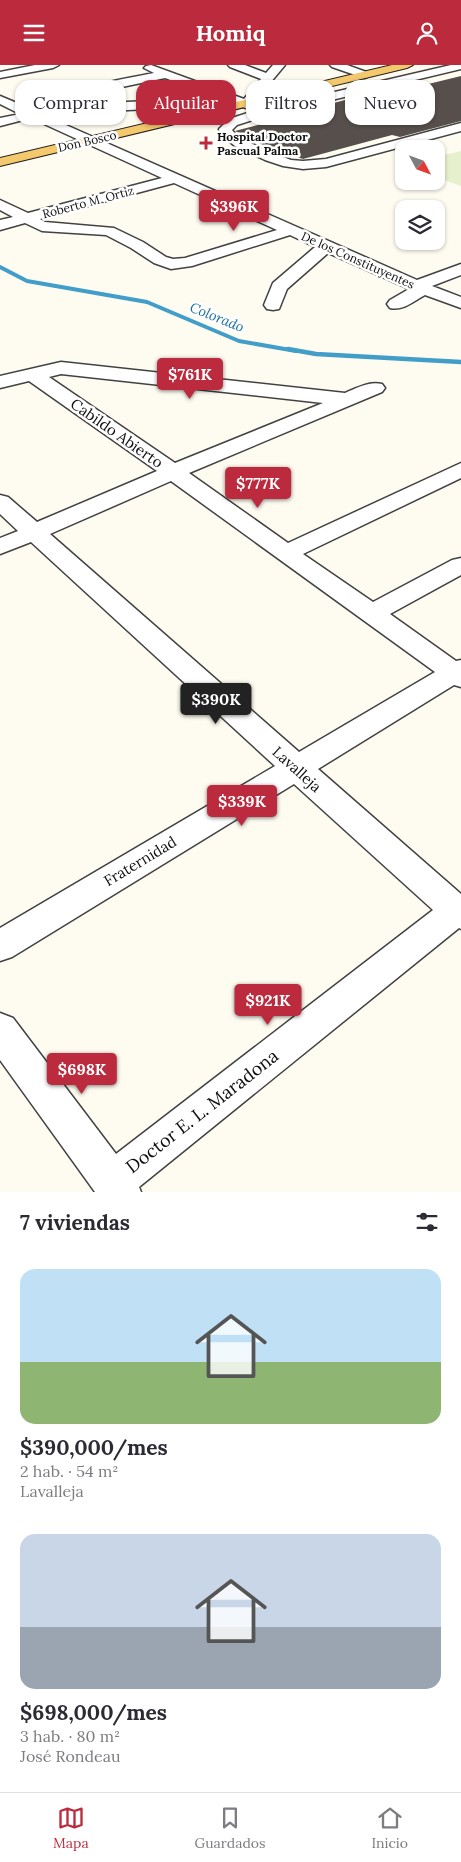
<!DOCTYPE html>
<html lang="es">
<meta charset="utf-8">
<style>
body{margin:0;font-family:Lora,serif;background:#f2f2f3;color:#2b2b33;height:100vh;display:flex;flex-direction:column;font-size:19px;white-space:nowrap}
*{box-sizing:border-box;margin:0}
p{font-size:16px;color:#7c7c81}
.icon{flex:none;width:28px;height:28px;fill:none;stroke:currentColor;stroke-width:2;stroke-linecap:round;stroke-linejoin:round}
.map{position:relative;height:1127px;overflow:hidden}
.side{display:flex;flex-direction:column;background:#fff;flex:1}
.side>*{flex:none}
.top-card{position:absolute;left:15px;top:15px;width:431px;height:45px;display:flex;gap:10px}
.needle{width:32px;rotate:131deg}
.tools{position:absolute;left:395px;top:75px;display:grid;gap:10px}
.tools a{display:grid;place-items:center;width:50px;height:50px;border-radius:10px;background:#fff;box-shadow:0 1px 4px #0004;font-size:25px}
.price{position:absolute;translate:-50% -42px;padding:0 11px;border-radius:5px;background:#bb2b3d;color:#fff;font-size:16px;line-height:32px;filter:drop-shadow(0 1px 2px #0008)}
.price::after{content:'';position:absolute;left:50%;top:30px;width:15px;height:11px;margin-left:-8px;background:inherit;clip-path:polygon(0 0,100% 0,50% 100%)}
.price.on{background:#222;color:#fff}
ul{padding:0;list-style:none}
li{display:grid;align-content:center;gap:10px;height:265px;padding:0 20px}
li span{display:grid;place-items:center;height:155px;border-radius:15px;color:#555}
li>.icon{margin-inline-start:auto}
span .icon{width:90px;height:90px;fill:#fffc;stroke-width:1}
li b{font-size:21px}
h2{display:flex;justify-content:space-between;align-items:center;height:60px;padding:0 20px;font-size:21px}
.pill{padding:0 18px;border-radius:15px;background:#fff;box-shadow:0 1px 4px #0004;font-size:18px;line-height:45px}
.pill.on{background:#bb2b3d;color:#fff}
header{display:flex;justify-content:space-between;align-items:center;height:65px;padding:0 20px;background:#bb2b3d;color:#fff;font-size:22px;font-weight:800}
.menu{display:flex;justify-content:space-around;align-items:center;height:70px;border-top:1px solid #e1e1e2;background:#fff;font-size:14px;color:#7c7c81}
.menu a{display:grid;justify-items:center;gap:2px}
.menu .on{color:#bb2b3d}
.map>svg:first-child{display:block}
.pitch{fill:#e6f0cd}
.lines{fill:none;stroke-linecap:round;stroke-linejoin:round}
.stream-far1{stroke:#419ec9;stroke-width:4}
.stream{stroke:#419ec9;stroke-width:4.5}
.building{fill:#574f4b}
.minor-casing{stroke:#424242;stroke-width:3}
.major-casing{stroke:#202020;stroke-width:2}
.minor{fill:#fff;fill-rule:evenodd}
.major{fill:#f4c86c;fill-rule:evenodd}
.poi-dot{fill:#bb2b3d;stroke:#fff;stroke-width:2}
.labels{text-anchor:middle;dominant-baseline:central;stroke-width:5;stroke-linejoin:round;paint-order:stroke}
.far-poi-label{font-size:12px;font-weight:bold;fill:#0f0f0f;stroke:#fff;text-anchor:start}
.far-street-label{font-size:12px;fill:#0f0f0f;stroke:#fff}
.far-water-label{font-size:14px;font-style:italic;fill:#1b6f9d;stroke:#fff}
.street-label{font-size:15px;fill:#0f0f0f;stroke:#fff}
.near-street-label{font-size:18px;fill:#0f0f0f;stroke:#fff}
</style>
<header><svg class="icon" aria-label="menu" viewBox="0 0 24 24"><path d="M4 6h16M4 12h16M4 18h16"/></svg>Homiq<svg class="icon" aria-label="person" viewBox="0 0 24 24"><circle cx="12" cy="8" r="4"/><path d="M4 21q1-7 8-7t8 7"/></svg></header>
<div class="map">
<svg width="461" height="1127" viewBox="0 0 461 1127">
<rect width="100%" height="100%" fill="#fefbf1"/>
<polygon class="pitch" points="461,86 461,121 436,112 436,92"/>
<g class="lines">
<polyline class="stream-far1" points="0,202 27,216 147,237 239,276 296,286"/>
<polyline class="stream" points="288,284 316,289 461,297"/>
</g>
<polygon class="building" points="461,11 461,56 400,72 392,70 303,94 258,78 235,66 315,45 312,44 363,30 367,31 407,22 412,23"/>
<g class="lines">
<defs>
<g id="minor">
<polygon points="35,0 59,0 53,3 0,13 0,7"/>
<path d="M228 0H245L266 8 273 0H285L250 42 246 43 237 40 41 49 417 215 461 199V210L432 221 461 232V243L425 230C414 236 403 246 390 243L387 239 390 235 409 224 328 188 287 224 279 244 273 245 267 244 264 240 273 218 315 182 290 170 192 201 171 204 154 198 131 183 106 170 42 166 25 158 0 165V155L13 152 0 145V135L28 148 162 113 31 53 0 61V53L20 49 0 39V31L31 44C58 24 119 15 154 8L144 3 146 1 151 0 244 34 261 14 230 2ZM165 13 220 33 56 40 98 27ZM174 118 277 165 185 193 173 194 166 192 143 177 114 163 45 157 40 154Z"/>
<polygon points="330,0 347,0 369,8 371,10 365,13 361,12 332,2"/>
<polygon points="451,0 461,0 461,4 265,51 237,60 232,65 236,70 264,85 291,95 303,96 326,94 461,58 461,66 326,102 303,104 283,101 265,95 235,81 220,69 219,64 229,54 257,45"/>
<path d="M61 297 345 328C357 323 369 316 382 319L385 323 382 327 189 408 288 478 461 398V413L303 489 373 537 452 495 461 493V510L390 549 456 596 461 595V622L454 620 318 704 461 829V864L459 863 139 1122 141 1127H95L0 995V948L13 953 116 1089 433 845 294 719 12 892 0 896V863L275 701 31 477 0 489V473L18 466 0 449V430L8 432 37 457 157 406 29 316 0 323V311ZM61 309 323 338 175 398 49 312ZM171 416 435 607 299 687 50 469Z"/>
</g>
<polygon id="major" points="392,0 413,0 407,3 0,101 0,93"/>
</defs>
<use href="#minor" class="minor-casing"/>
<use href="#major" class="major-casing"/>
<use href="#minor" class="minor"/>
<use href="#major" class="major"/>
</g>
<path class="poi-dot" d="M203.5 70.5h5v5h5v5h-5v5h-5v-5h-5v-5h5z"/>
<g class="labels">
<g class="far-poi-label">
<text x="217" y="71">Hospital Doctor<tspan x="217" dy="14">Pascual Palma</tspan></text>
</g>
<g class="far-street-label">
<text transform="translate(87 76) rotate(-13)">Don Bosco</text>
<text transform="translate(88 137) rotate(-15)">Roberto M. Ortiz</text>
<text transform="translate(358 195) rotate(24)">De los Constituyentes</text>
</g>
<g class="far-water-label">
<text transform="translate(217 252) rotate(22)">Colorado</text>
</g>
<g class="street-label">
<text transform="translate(117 368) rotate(35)">Cabildo Abierto</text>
<text transform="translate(297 704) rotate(42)">Lavalleja</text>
<text transform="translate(140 796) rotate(-31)">Fraternidad</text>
</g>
<g class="near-street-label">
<text transform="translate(202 1046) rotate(-38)">Doctor E. L. Maradona</text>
</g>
</g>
</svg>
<div class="tools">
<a><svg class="needle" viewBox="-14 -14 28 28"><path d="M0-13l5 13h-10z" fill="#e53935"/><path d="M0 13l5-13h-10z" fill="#7c7c81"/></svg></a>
<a><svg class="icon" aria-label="layers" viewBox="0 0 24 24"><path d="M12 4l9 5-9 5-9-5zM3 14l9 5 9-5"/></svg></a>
</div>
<b class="price" style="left:234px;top:167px">$396K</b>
<b class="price" style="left:190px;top:335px">$761K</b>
<b class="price" style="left:258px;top:444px">$777K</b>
<b class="price on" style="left:216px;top:660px">$390K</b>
<b class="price" style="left:242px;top:762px">$339K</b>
<b class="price" style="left:268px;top:961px">$921K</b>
<b class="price" style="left:82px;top:1030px">$698K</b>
<div class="top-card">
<a class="pill">Comprar</a>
<a class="pill on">Alquilar</a>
<a class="pill">Filtros</a>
<a class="pill">Nuevo</a>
</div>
</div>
<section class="side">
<h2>7 viviendas<svg class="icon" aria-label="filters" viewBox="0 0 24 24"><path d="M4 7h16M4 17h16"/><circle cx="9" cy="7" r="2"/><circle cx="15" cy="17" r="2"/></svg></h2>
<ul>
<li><span style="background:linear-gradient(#bfe0f5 60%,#8fb573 0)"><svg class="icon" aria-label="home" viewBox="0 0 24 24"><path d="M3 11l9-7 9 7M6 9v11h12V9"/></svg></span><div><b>$390,000/mes</b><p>2 hab. · 54 m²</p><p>Lavalleja</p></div></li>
<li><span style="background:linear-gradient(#c9d6e8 60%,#9aa5b1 0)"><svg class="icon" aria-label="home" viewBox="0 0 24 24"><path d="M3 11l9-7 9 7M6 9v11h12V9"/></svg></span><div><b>$698,000/mes</b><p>3 hab. · 80 m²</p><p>José Rondeau</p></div></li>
</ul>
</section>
<nav class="menu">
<a class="on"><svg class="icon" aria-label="map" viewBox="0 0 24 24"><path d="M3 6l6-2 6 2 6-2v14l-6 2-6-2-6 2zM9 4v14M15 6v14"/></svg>Mapa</a>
<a><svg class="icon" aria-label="saved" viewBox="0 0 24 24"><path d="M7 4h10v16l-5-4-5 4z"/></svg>Guardados</a>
<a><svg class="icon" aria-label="home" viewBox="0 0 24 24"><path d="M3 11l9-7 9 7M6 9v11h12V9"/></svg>Inicio</a>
</nav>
